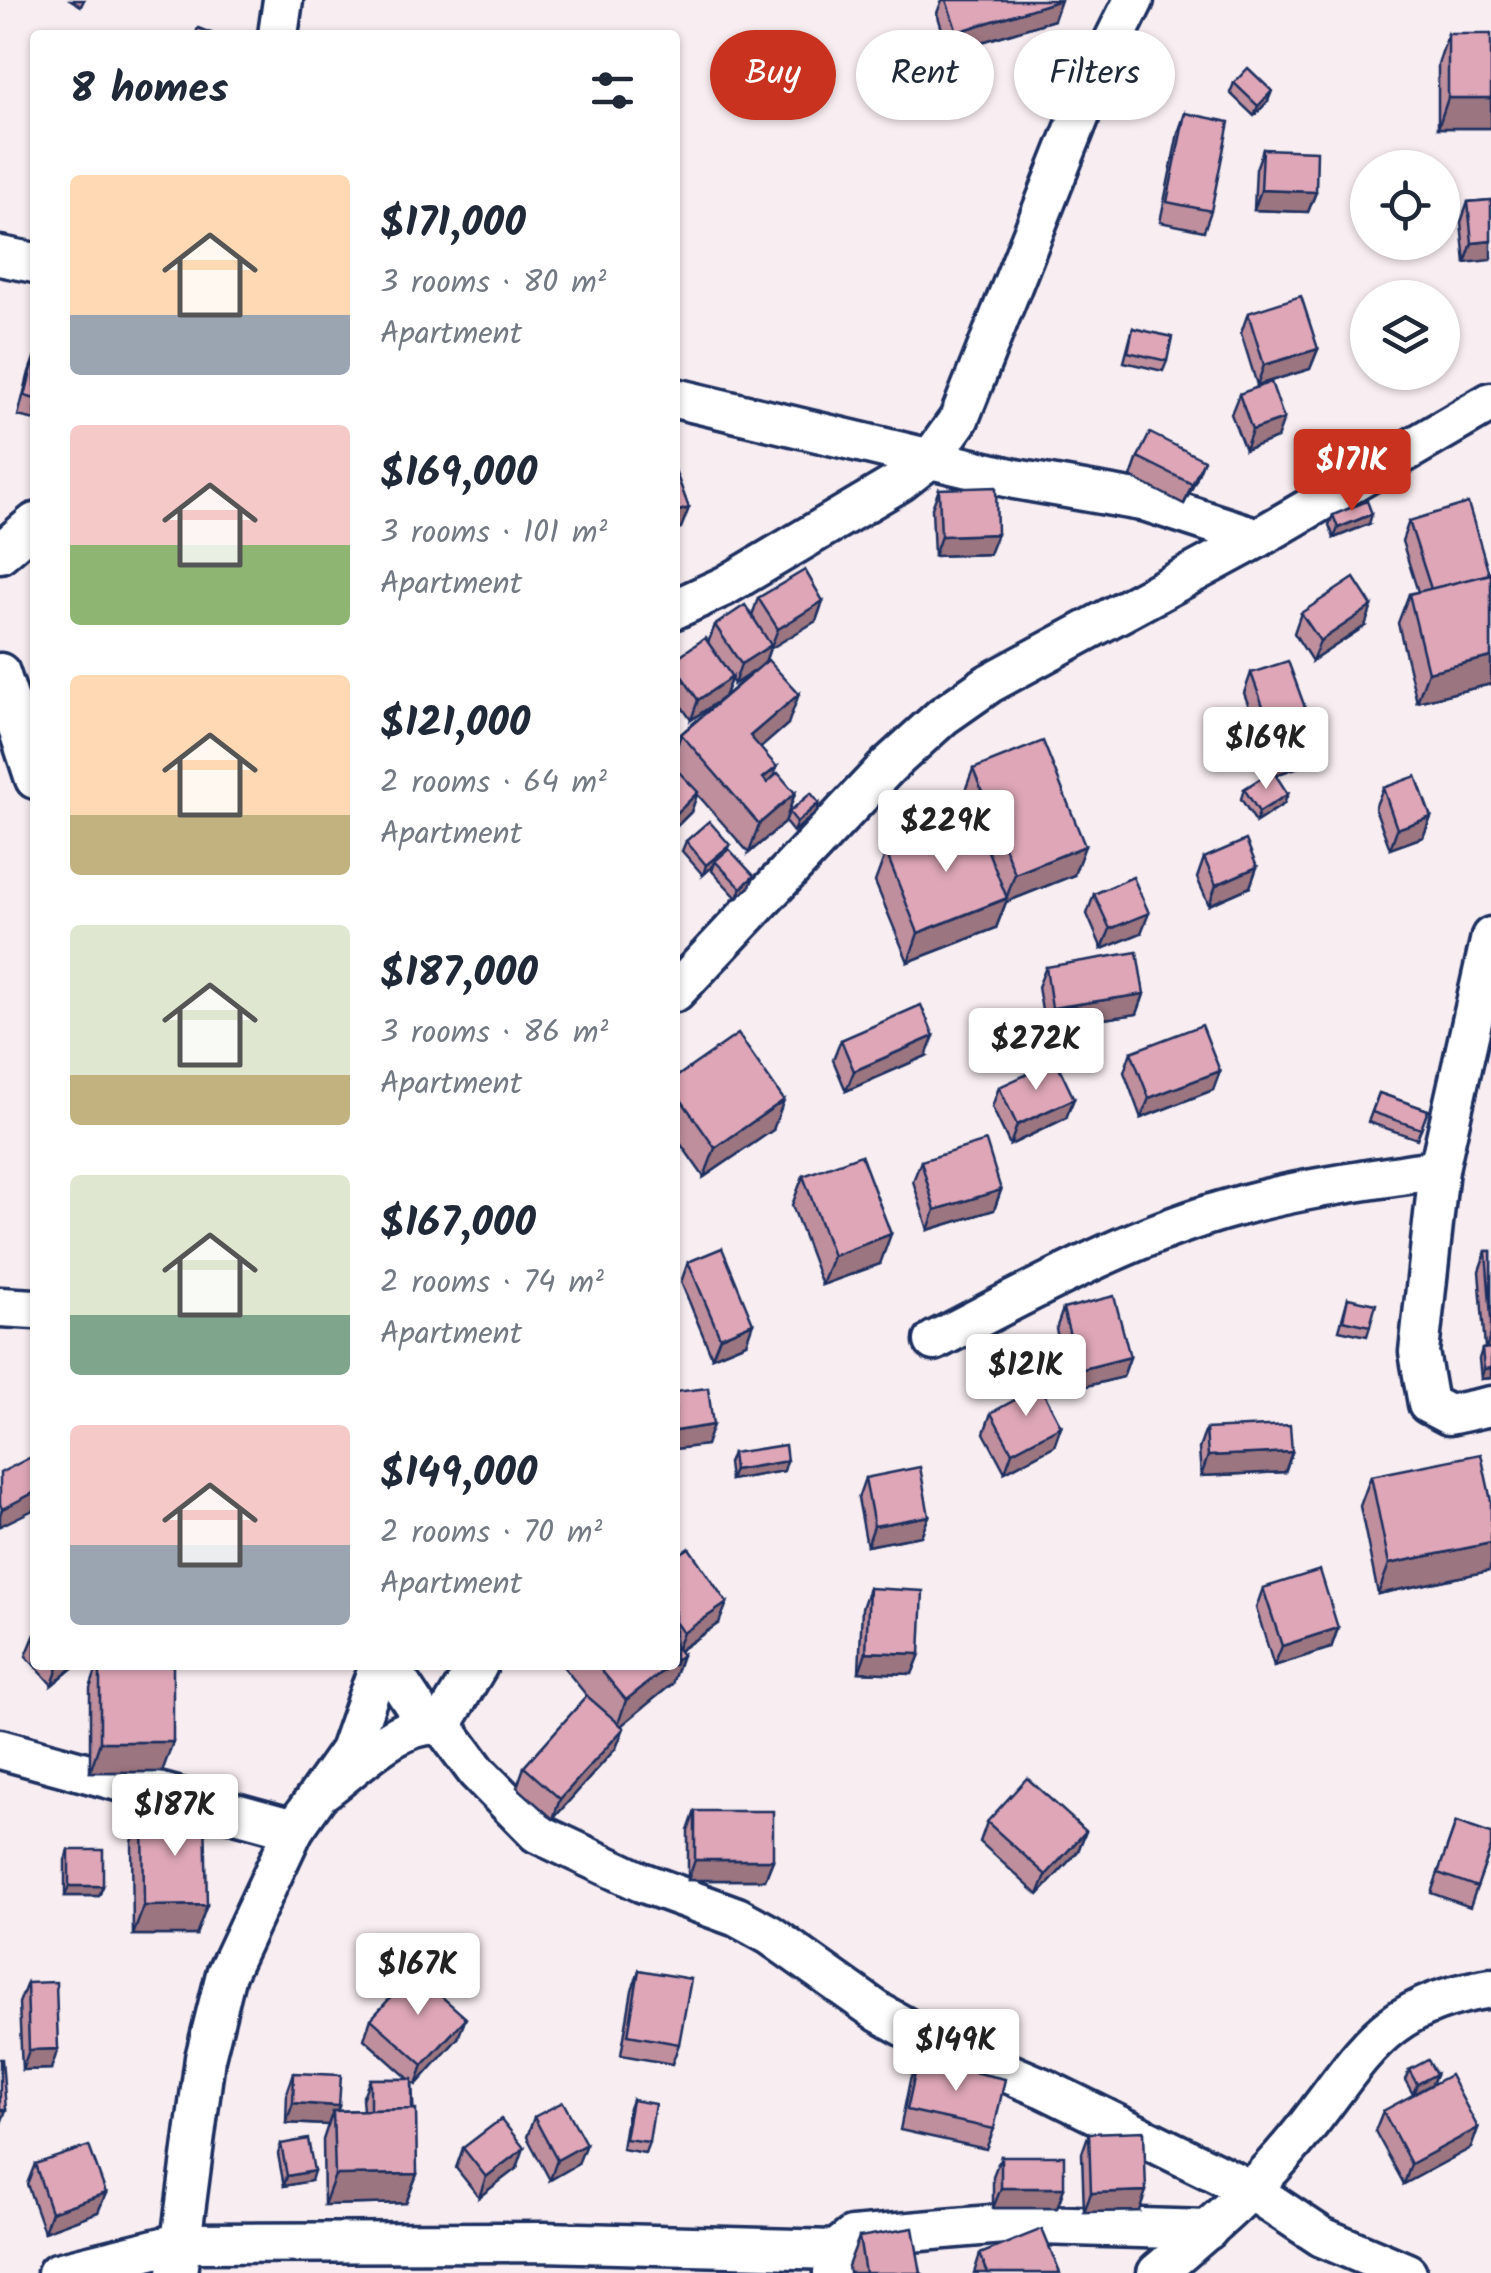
<!DOCTYPE html>
<meta charset="utf-8">
<style>
body{margin:0;font-family:Kalam,sans-serif;background:#f2f2f3;color:#1f2937;height:100vh;display:flex;flex-direction:column;font-size:38px;white-space:nowrap}
*{box-sizing:border-box;margin:0}
p{font-size:32px;color:#747a83}
.icon{flex:none;width:55px;height:55px;fill:none;stroke:currentColor;stroke-width:2;stroke-linecap:round;stroke-linejoin:round}
.map{position:relative;flex:1;overflow:hidden}
.panel{position:absolute;left:30px;top:30px;width:650px;height:1640px;display:flex;flex-direction:column;background:#fff;border-radius:10px;box-shadow:0 2px 8px #0004}
.panel>*{flex:none}
.hud{position:absolute;left:710px;top:30px;width:630px;height:90px;display:flex;gap:20px}
.fabs{position:absolute;left:1350px;top:150px;display:grid;gap:20px}
.fabs a{display:grid;place-items:center;width:110px;height:110px;border-radius:50%;background:#fff;box-shadow:0 2px 8px #0004;font-size:50px}
.price{position:absolute;translate:-50% -85px;padding:0 22px;border-radius:10px;background:#fff;color:#222;font-size:32px;line-height:65px;filter:drop-shadow(0 2px 5px #0008)}
.price::after{content:'';position:absolute;left:50%;top:60px;width:30px;height:22px;margin-left:-15px;background:inherit;clip-path:polygon(0 0,100% 0,50% 100%)}
.price.active{background:#c8321e;color:#fff}
ul{padding:0;list-style:none}
li{display:flex;align-items:center;gap:30px;height:250px;padding:0 40px}
li span{display:grid;place-items:center;flex:none;width:280px;height:200px;border-radius:10px;color:#555}
li>.icon{margin-inline-start:auto}
span .icon{width:120px;height:120px;fill:#fffc;stroke-width:1}
li b{font-size:42px}
h2{display:flex;justify-content:space-between;align-items:center;height:120px;padding:0 40px;font-size:42px}
.tag{padding:0 35px;border-radius:45px;background:#fff;box-shadow:0 2px 8px #0004;font-size:35px;line-height:90px}
.tag.active{background:#c8321e;color:#fff}
.map>svg:first-child{display:block}
.lines{fill:none;stroke-linecap:round;stroke-linejoin:round}
.minor-casing{stroke:#1b2f5e;stroke-width:45}
.minor{stroke:#fff;stroke-width:38}
.wall{fill:#bf8f9d;stroke:#1b2f5e;stroke-width:2.5}
.shaded-wall{fill:#9b7480;stroke:#1b2f5e;stroke-width:2.5}
.building{fill:#dea6b7;stroke:#1b2f5e;stroke-width:2.5}
</style>
<div class="map">
<svg width="1491" height="2273" viewBox="0 0 1491 2273">
<rect width="100%" height="100%" fill="#f8edf1"/>
<filter id="ink" filterUnits="userSpaceOnUse"><feTurbulence type="fractalNoise" baseFrequency=".01" numOctaves="2"/><feDisplacementMap in="SourceGraphic" scale="20" xChannelSelector="R" yChannelSelector="G"/><feConvolveMatrix kernelMatrix="1 2 1 2 8 2 1 2 1" color-interpolation-filters="sRGB"/></filter>
<g filter="url(#ink)">
<g class="lines">
<defs>
<g id="minor">
<polyline points="278,35 283,0"/>
<polyline points="0,256 35,263"/>
<polyline points="675,398 1015,479 1147,502 1258,538"/>
<polyline points="0,553 35,523"/>
<polyline points="675,609 725,586 900,482 931,458 959,419 1094,80 1134,0"/>
<polyline points="0,673 35,779"/>
<polyline points="1491,937 1439,1169 1419,1352 1428,1404 1449,1415 1491,1406"/>
<polyline points="675,992 888,766 943,716 990,683 1258,538 1491,402"/>
<polyline points="0,1307 35,1309"/>
<path d="M934 1341C1032 1291 1128 1236 1235 1207 1301 1188 1371 1180 1439 1169"/>
<polyline points="388,1665 426,1723"/>
<polyline points="442,1725 478,1665"/>
<polyline points="0,1749 294,1829"/>
<path d="M324 1790C356 1767 401 1719 442 1725L477 1772 537 1833 641 1882 737 1917 770 1935 880 2013 921 2036 1043 2088 1251 2190 1322 2237 1407 2273"/>
<polyline points="57,2273 179,2243 543,2242 836,2250"/>
<polyline points="177,2273 205,2058 226,1974 294,1829 349,1751 379,1665"/>
<polyline points="833,2273 836,2250 852,2237 1003,2224 1208,2230"/>
<path d="M1157 2273C1205 2232 1255 2190 1295 2141 1363 2059 1375 2006 1491 1988"/>
</g>
</defs>
<use href="#minor" class="minor-casing"/>
<use href="#minor" class="minor"/>
</g>
<g class="wall">
<polygon points="71,0 84,0 81,6"/>
<polygon points="942,0 946,0 1054,20 949,52 937,13"/>
<polygon points="1448,34 1491,128 1438,128 1438,64"/>
<polygon points="1234,83 1268,101 1254,116 1230,93"/>
<polygon points="1185,113 1211,211 1204,231 1160,222 1178,133"/>
<polygon points="1263,149 1316,192 1308,212 1254,210 1256,169"/>
<polygon points="1491,200 1465,263 1461,222 1468,202"/>
<polygon points="1248,313 1318,349 1310,369 1257,385 1241,333"/>
<polygon points="1133,328 1167,361 1163,371 1124,362"/>
<polygon points="35,355 35,420 18,416 29,372"/>
<polygon points="1239,394 1277,438 1245,450 1231,414"/>
<polygon points="1138,457 1196,480 1184,504 1131,477"/>
<polygon points="939,489 989,554 934,556 932,508"/>
<polygon points="1333,515 1369,524 1334,538 1329,525"/>
<polygon points="1409,521 1491,574 1491,684 1417,702 1398,623 1409,594 1418,592 1402,541"/>
<polygon points="758,598 823,601 816,621 770,648 765,662 788,724 760,748 772,778 795,793 785,822 749,853 697,794 691,812 675,828 675,752 681,734 755,670 734,684 731,679 724,697 691,720 675,697 675,659 708,643 715,625 752,616"/>
<polygon points="1301,613 1365,626 1312,661 1294,633"/>
<polygon points="1251,673 1310,763 1275,775 1284,804 1256,822 1241,799 1244,789 1272,771 1244,693"/>
<polygon points="973,769 1074,875 1006,902 996,928 908,962 875,882 886,852 970,819 962,799"/>
<polygon points="1383,788 1431,817 1423,837 1390,849 1375,808"/>
<polygon points="819,803 816,813 793,832 785,822 789,812"/>
<polygon points="686,841 730,845 728,849 754,876 750,886 737,898 712,871 714,865 703,875 682,851"/>
<polygon points="1204,858 1257,867 1250,887 1209,905 1197,878"/>
<polygon points="1094,894 1141,933 1102,949 1087,914"/>
<polygon points="1046,967 1144,994 1137,1014 1045,1028 1038,987"/>
<polygon points="841,1040 926,1056 846,1091 833,1060"/>
<polygon points="1131,1052 1220,1071 1213,1090 1141,1118 1124,1072"/>
<polygon points="675,1078 773,1130 704,1177 675,1136"/>
<polygon points="999,1087 1066,1118 1010,1145 992,1107"/>
<polygon points="1379,1093 1428,1110 1417,1139 1368,1122"/>
<polygon points="921,1161 1001,1190 994,1210 928,1230 913,1181"/>
<polygon points="803,1176 880,1264 822,1285 792,1205"/>
<polygon points="1486,1251 1491,1251 1491,1378 1481,1379 1479,1359 1482,1349 1485,1348 1479,1271"/>
<polygon points="688,1262 746,1343 712,1357 681,1282"/>
<polygon points="1348,1298 1370,1326 1367,1336 1339,1330"/>
<polygon points="1063,1309 1130,1357 1123,1377 1071,1390 1056,1329"/>
<polygon points="991,1413 1061,1426 1054,1446 1005,1472 984,1433"/>
<polygon points="1206,1429 1292,1452 1285,1472 1201,1476 1199,1449"/>
<polygon points="732,1453 784,1471 730,1480 728,1463"/>
<polygon points="1371,1476 1491,1543 1491,1564 1489,1571 1378,1594 1360,1506"/>
<polygon points="865,1478 929,1516 921,1536 867,1546 858,1498"/>
<polygon points="675,1557 719,1623 679,1651 672,1684 621,1725 616,1748 553,1819 517,1787 524,1767 587,1696 562,1665 675,1665"/>
<polygon points="869,1588 920,1654 912,1674 859,1672 862,1608"/>
<polygon points="1263,1588 1338,1628 1331,1648 1274,1666 1256,1608"/>
<polygon points="35,1634 35,1665 76,1665 52,1685 26,1656"/>
<polygon points="98,1665 173,1665 162,1772 90,1772 90,1688"/>
<polygon points="695,1811 773,1860 765,1880 688,1880 688,1831"/>
<polygon points="143,1813 196,1935 133,1935 132,1842"/>
<polygon points="987,1822 1086,1831 1078,1851 1038,1895 980,1842"/>
<polygon points="1456,1822 1491,1847 1470,1907 1431,1893"/>
<polygon points="69,1850 103,1886 99,1896 65,1896 65,1860"/>
<polygon points="639,1970 679,2044 672,2064 621,2055 632,1990"/>
<polygon points="27,1983 51,2069 22,2070 19,2003"/>
<polygon points="371,2019 458,2038 416,2085 412,2082 417,2174 406,2203 324,2205 323,2140 328,2125 286,2123 287,2093 294,2073 339,2106 337,2111 363,2110 362,2099 370,2079 409,2079 364,2039"/>
<polygon points="918,2060 994,2129 986,2149 900,2130 910,2080"/>
<polygon points="1409,2070 1436,2074 1432,2084 1413,2094 1405,2080"/>
<polygon points="632,2100 649,2142 645,2153 622,2149 628,2111"/>
<polygon points="1383,2111 1478,2128 1471,2148 1404,2184 1375,2131"/>
<polygon points="534,2117 578,2164 550,2180 527,2137"/>
<polygon points="1089,2133 1139,2211 1084,2212 1082,2153"/>
<polygon points="281,2144 311,2181 284,2186 278,2154"/>
<polygon points="463,2148 517,2168 479,2197 456,2168"/>
<polygon points="1001,2156 1064,2188 1057,2208 993,2208 993,2176"/>
<polygon points="35,2164 106,2193 98,2212 44,2232 27,2184"/>
<polygon points="859,2237 921,2273 849,2273 848,2266"/>
<polygon points="980,2254 1060,2273 974,2273"/>
</g>
<g class="shaded-wall">
<polygon points="1061,0 1054,20 949,52 957,32"/>
<polygon points="1272,91 1268,101 1254,116 1258,106"/>
<polygon points="1448,98 1491,98 1491,128 1438,128"/>
<polygon points="1261,190 1316,192 1308,212 1254,210"/>
<polygon points="1491,241 1491,260 1465,263 1472,243"/>
<polygon points="1318,349 1310,369 1257,385 1264,365"/>
<polygon points="1284,419 1277,438 1245,450 1252,430"/>
<polygon points="1204,460 1196,480 1184,504 1192,484"/>
<polygon points="689,508 681,528 675,530 675,512"/>
<polygon points="1372,514 1369,524 1334,538 1338,528"/>
<polygon points="997,534 989,554 934,556 941,536"/>
<polygon points="823,601 816,621 770,649 778,629"/>
<polygon points="1372,606 1365,626 1312,661 1320,641"/>
<polygon points="771,645 764,665 734,684 741,664"/>
<polygon points="1491,657 1491,684 1417,702 1428,672"/>
<polygon points="732,677 724,697 691,720 698,700"/>
<polygon points="799,694 788,724 740,766 750,736"/>
<polygon points="1318,743 1310,763 1273,776 1281,756"/>
<polygon points="777,767 766,796 763,778"/>
<polygon points="698,792 691,812 675,828 675,815"/>
<polygon points="795,793 785,822 749,853 759,824"/>
<polygon points="1288,794 1284,804 1256,822 1259,812"/>
<polygon points="819,803 816,813 793,832 797,822"/>
<polygon points="1431,817 1423,837 1390,849 1397,829"/>
<polygon points="730,845 726,855 715,861 714,865 703,875 706,865"/>
<polygon points="1085,846 1074,875 1006,902 996,928 908,962 918,933 1006,899 1015,874"/>
<polygon points="1257,867 1250,887 1209,905 1216,885"/>
<polygon points="754,876 750,886 737,898 741,888"/>
<polygon points="1149,913 1141,933 1102,949 1110,929"/>
<polygon points="1144,994 1137,1014 1045,1028 1052,1008"/>
<polygon points="934,1036 926,1056 846,1091 854,1071"/>
<polygon points="1220,1071 1213,1090 1141,1118 1149,1098"/>
<polygon points="1074,1099 1066,1118 1010,1145 1017,1125"/>
<polygon points="784,1100 773,1130 704,1177 715,1148"/>
<polygon points="1001,1190 994,1210 928,1230 935,1210"/>
<polygon points="891,1234 880,1264 822,1285 833,1256"/>
<polygon points="753,1323 746,1343 712,1357 720,1337"/>
<polygon points="1491,1334 1491,1350 1485,1351"/>
<polygon points="1130,1357 1123,1377 1071,1390 1079,1370"/>
<polygon points="1491,1368 1491,1378 1481,1379 1484,1369"/>
<polygon points="713,1425 706,1445 675,1449 675,1431"/>
<polygon points="1061,1426 1054,1446 1005,1472 1012,1452"/>
<polygon points="1292,1452 1285,1472 1201,1476 1208,1456"/>
<polygon points="787,1461 784,1471 730,1480 734,1470"/>
<polygon points="35,1492 35,1509 0,1526 0,1515 2,1509"/>
<polygon points="929,1516 921,1536 867,1546 874,1526"/>
<polygon points="1491,1543 1491,1564 1489,1571 1378,1594 1389,1564"/>
<polygon points="727,1603 719,1623 675,1653 683,1633"/>
<polygon points="1338,1628 1331,1648 1274,1666 1282,1646"/>
<polygon points="866,1652 920,1654 912,1674 859,1672"/>
<polygon points="682,1655 672,1684 616,1730 626,1700 670,1665 675,1665 675,1661"/>
<polygon points="59,1665 76,1665 52,1685"/>
<polygon points="624,1728 616,1748 553,1819 560,1799"/>
<polygon points="100,1742 173,1742 162,1772 90,1772"/>
<polygon points="1086,1831 1078,1851 1038,1895 1046,1875"/>
<polygon points="695,1860 773,1860 765,1880 688,1880"/>
<polygon points="69,1886 103,1886 99,1896 65,1896"/>
<polygon points="207,1905 196,1935 133,1935 144,1906"/>
<polygon points="466,2018 458,2038 416,2085 423,2065"/>
<polygon points="58,2049 51,2069 22,2070 29,2050"/>
<polygon points="1436,2074 1432,2084 1413,2094 1417,2084"/>
<polygon points="293,2103 339,2106 334,2121 333,2111 328,2125 286,2123"/>
<polygon points="0,2110 6,2110 0,2126"/>
<polygon points="1478,2128 1471,2148 1404,2184 1411,2164"/>
<polygon points="586,2144 578,2164 550,2180 557,2160"/>
<polygon points="524,2148 517,2168 479,2197 486,2177"/>
<polygon points="314,2171 311,2181 284,2186 287,2176"/>
<polygon points="417,2174 406,2203 324,2205 335,2175"/>
<polygon points="1001,2188 1064,2188 1057,2208 993,2208"/>
<polygon points="1146,2191 1139,2211 1084,2212 1091,2193"/>
<polygon points="106,2193 98,2212 44,2232 51,2212"/>
</g>
<g class="building">
<polygon points="946,0 1061,0 957,32"/>
<polygon points="198,28 216,35 195,35"/>
<rect x="1448" y="34" width="43" height="64"/>
<polygon points="1248,68 1272,91 1258,106 1234,83"/>
<polygon points="1185,113 1229,122 1211,211 1167,202"/>
<polygon points="1263,149 1317,151 1316,192 1261,190"/>
<polygon points="1491,200 1491,241 1472,243 1468,202"/>
<polygon points="1301,296 1318,349 1264,365 1248,313"/>
<polygon points="1133,328 1172,337 1167,361 1128,352"/>
<polygon points="35,356 35,399 25,396"/>
<polygon points="1271,382 1284,419 1252,430 1239,394"/>
<polygon points="1150,433 1204,460 1192,484 1138,457"/>
<polygon points="675,470 689,508 675,512"/>
<polygon points="996,487 997,534 941,536 939,489"/>
<polygon points="1367,501 1372,514 1338,528 1333,515"/>
<polygon points="1468,503 1489,574 1431,589 1409,521"/>
<polygon points="805,570 823,601 778,629 758,598"/>
<polygon points="1491,574 1491,657 1428,672 1409,594"/>
<polygon points="1354,578 1372,606 1320,641 1301,613"/>
<polygon points="745,605 771,645 741,664 715,625"/>
<polygon points="705,638 732,677 698,700 675,666 675,659"/>
<polygon points="768,660 799,694 750,736 777,767 763,778 767,783 778,773 795,793 759,824 681,734"/>
<polygon points="1288,661 1318,743 1281,756 1251,673"/>
<polygon points="1043,741 1085,846 1015,874 973,769"/>
<polygon points="675,768 698,792 675,815"/>
<polygon points="1273,771 1288,794 1259,812 1244,789"/>
<polygon points="1416,776 1431,817 1397,829 1383,788"/>
<polygon points="811,793 819,803 797,822 789,812"/>
<polygon points="974,817 1007,898 918,933 886,852"/>
<polygon points="709,821 730,845 706,865 686,841"/>
<polygon points="1246,840 1257,867 1216,885 1204,858"/>
<polygon points="729,849 754,876 741,888 715,861"/>
<polygon points="1133,877 1149,913 1110,929 1094,894"/>
<polygon points="1137,952 1144,994 1052,1008 1046,967"/>
<polygon points="921,1005 934,1036 854,1071 841,1040"/>
<polygon points="1202,1025 1220,1071 1149,1098 1131,1052"/>
<polygon points="738,1034 784,1100 715,1148 675,1091 675,1078"/>
<polygon points="1056,1061 1074,1099 1017,1125 999,1087"/>
<polygon points="1379,1093 1428,1110 1421,1129 1372,1112"/>
<polygon points="986,1141 1001,1190 935,1210 921,1161"/>
<polygon points="861,1155 891,1234 833,1256 803,1176"/>
<polygon points="722,1248 753,1323 720,1337 688,1262"/>
<polygon points="1486,1251 1491,1251 1491,1317"/>
<polygon points="1114,1296 1130,1357 1079,1370 1063,1309"/>
<polygon points="1348,1298 1376,1304 1370,1326 1343,1320"/>
<polygon points="1491,1348 1491,1368 1484,1369 1482,1349"/>
<polygon points="1040,1386 1061,1426 1012,1452 991,1413"/>
<polygon points="708,1388 713,1425 675,1431 675,1392"/>
<polygon points="1290,1425 1292,1452 1208,1456 1206,1429"/>
<polygon points="785,1445 787,1461 734,1470 732,1453"/>
<polygon points="1481,1454 1491,1501 1491,1543 1389,1564 1371,1476"/>
<polygon points="35,1455 35,1492 2,1509 0,1504 0,1473"/>
<polygon points="920,1467 929,1516 874,1526 865,1478"/>
<polygon points="689,1548 727,1603 683,1633 675,1622 675,1557"/>
<polygon points="1320,1570 1338,1628 1282,1646 1263,1588"/>
<polygon points="869,1588 923,1591 920,1654 866,1652"/>
<polygon points="675,1646 682,1655 675,1661"/>
<rect x="100" y="1665" width="73" height="77"/>
<polygon points="597,1665 670,1665 626,1700"/>
<polygon points="587,1696 624,1728 560,1799 524,1767"/>
<polygon points="1027,1778 1086,1831 1046,1875 987,1822"/>
<rect x="695" y="1811" width="78" height="49"/>
<polygon points="205,1812 207,1905 144,1906 143,1813"/>
<polygon points="1456,1822 1491,1834 1491,1847 1477,1887 1438,1873"/>
<rect x="69" y="1850" width="34" height="36"/>
<polygon points="639,1970 691,1979 679,2044 628,2035"/>
<polygon points="414,1972 466,2018 423,2065 371,2019"/>
<polygon points="56,1982 58,2049 29,2050 27,1983"/>
<polygon points="0,2059 2,2059 6,2110 0,2110"/>
<polygon points="918,2060 1005,2079 994,2129 907,2110"/>
<polygon points="1428,2060 1436,2074 1417,2084 1409,2070"/>
<polygon points="294,2073 341,2075 339,2106 293,2103"/>
<polygon points="1450,2075 1478,2128 1411,2164 1383,2111"/>
<polygon points="370,2079 412,2079 412,2109 370,2110"/>
<polygon points="632,2100 655,2104 649,2142 625,2139"/>
<polygon points="563,2102 586,2144 557,2160 534,2117"/>
<polygon points="416,2109 417,2174 335,2175 333,2111"/>
<polygon points="501,2119 524,2148 486,2177 463,2148"/>
<polygon points="1144,2131 1146,2191 1091,2193 1089,2133"/>
<polygon points="308,2139 314,2171 287,2176 281,2144"/>
<polygon points="89,2146 106,2193 51,2212 35,2164"/>
<rect x="1001" y="2156" width="63" height="32"/>
<polygon points="913,2228 921,2273 865,2273 859,2237"/>
<polygon points="1042,2229 1060,2273 988,2273 980,2254"/>
</g>
</g>
</svg>
<div class="fabs">
<a><svg class="icon" aria-label="locate" viewBox="0 0 24 24"><circle cx="12" cy="12" r="6"/><path d="M12 2v4M12 18v4M2 12h4M18 12h4"/></svg></a>
<a><svg class="icon" aria-label="layers" viewBox="0 0 24 24"><path d="M12 4l9 5-9 5-9-5zM3 14l9 5 9-5"/></svg></a>
</div>
<b class="price active" style="left:1352px;top:514px">$171K</b>
<b class="price" style="left:1266px;top:792px">$169K</b>
<b class="price" style="left:946px;top:875px">$229K</b>
<b class="price" style="left:1036px;top:1093px">$272K</b>
<b class="price" style="left:1026px;top:1419px">$121K</b>
<b class="price" style="left:175px;top:1859px">$187K</b>
<b class="price" style="left:418px;top:2018px">$167K</b>
<b class="price" style="left:956px;top:2094px">$149K</b>
<div class="hud">
<a class="tag active">Buy</a>
<a class="tag">Rent</a>
<a class="tag">Filters</a>
</div>
<section class="panel">
<h2>8 homes<svg class="icon" aria-label="filters" viewBox="0 0 24 24"><path d="M4 7h16M4 17h16"/><circle cx="9" cy="7" r="2"/><circle cx="15" cy="17" r="2"/></svg></h2>
<ul>
<li><span style="background:linear-gradient(#ffd9b3 70%,#9aa5b1 0)"><svg class="icon" aria-label="home" viewBox="0 0 24 24"><path d="M3 11l9-7 9 7M6 9v11h12V9"/></svg></span><div><b>$171,000</b><p>3 rooms · 80 m²</p><p>Apartment</p></div></li>
<li><span style="background:linear-gradient(#f6c9c9 60%,#8fb573 0)"><svg class="icon" aria-label="home" viewBox="0 0 24 24"><path d="M3 11l9-7 9 7M6 9v11h12V9"/></svg></span><div><b>$169,000</b><p>3 rooms · 101 m²</p><p>Apartment</p></div></li>
<li><span style="background:linear-gradient(#ffd9b3 70%,#c2b280 0)"><svg class="icon" aria-label="home" viewBox="0 0 24 24"><path d="M3 11l9-7 9 7M6 9v11h12V9"/></svg></span><div><b>$121,000</b><p>2 rooms · 64 m²</p><p>Apartment</p></div></li>
<li><span style="background:linear-gradient(#dfe7d0 75%,#c2b280 0)"><svg class="icon" aria-label="home" viewBox="0 0 24 24"><path d="M3 11l9-7 9 7M6 9v11h12V9"/></svg></span><div><b>$187,000</b><p>3 rooms · 86 m²</p><p>Apartment</p></div></li>
<li><span style="background:linear-gradient(#dfe7d0 70%,#7fa58c 0)"><svg class="icon" aria-label="home" viewBox="0 0 24 24"><path d="M3 11l9-7 9 7M6 9v11h12V9"/></svg></span><div><b>$167,000</b><p>2 rooms · 74 m²</p><p>Apartment</p></div></li>
<li><span style="background:linear-gradient(#f6c9c9 60%,#9aa5b1 0)"><svg class="icon" aria-label="home" viewBox="0 0 24 24"><path d="M3 11l9-7 9 7M6 9v11h12V9"/></svg></span><div><b>$149,000</b><p>2 rooms · 70 m²</p><p>Apartment</p></div></li>
</ul>
</section>
</div>
